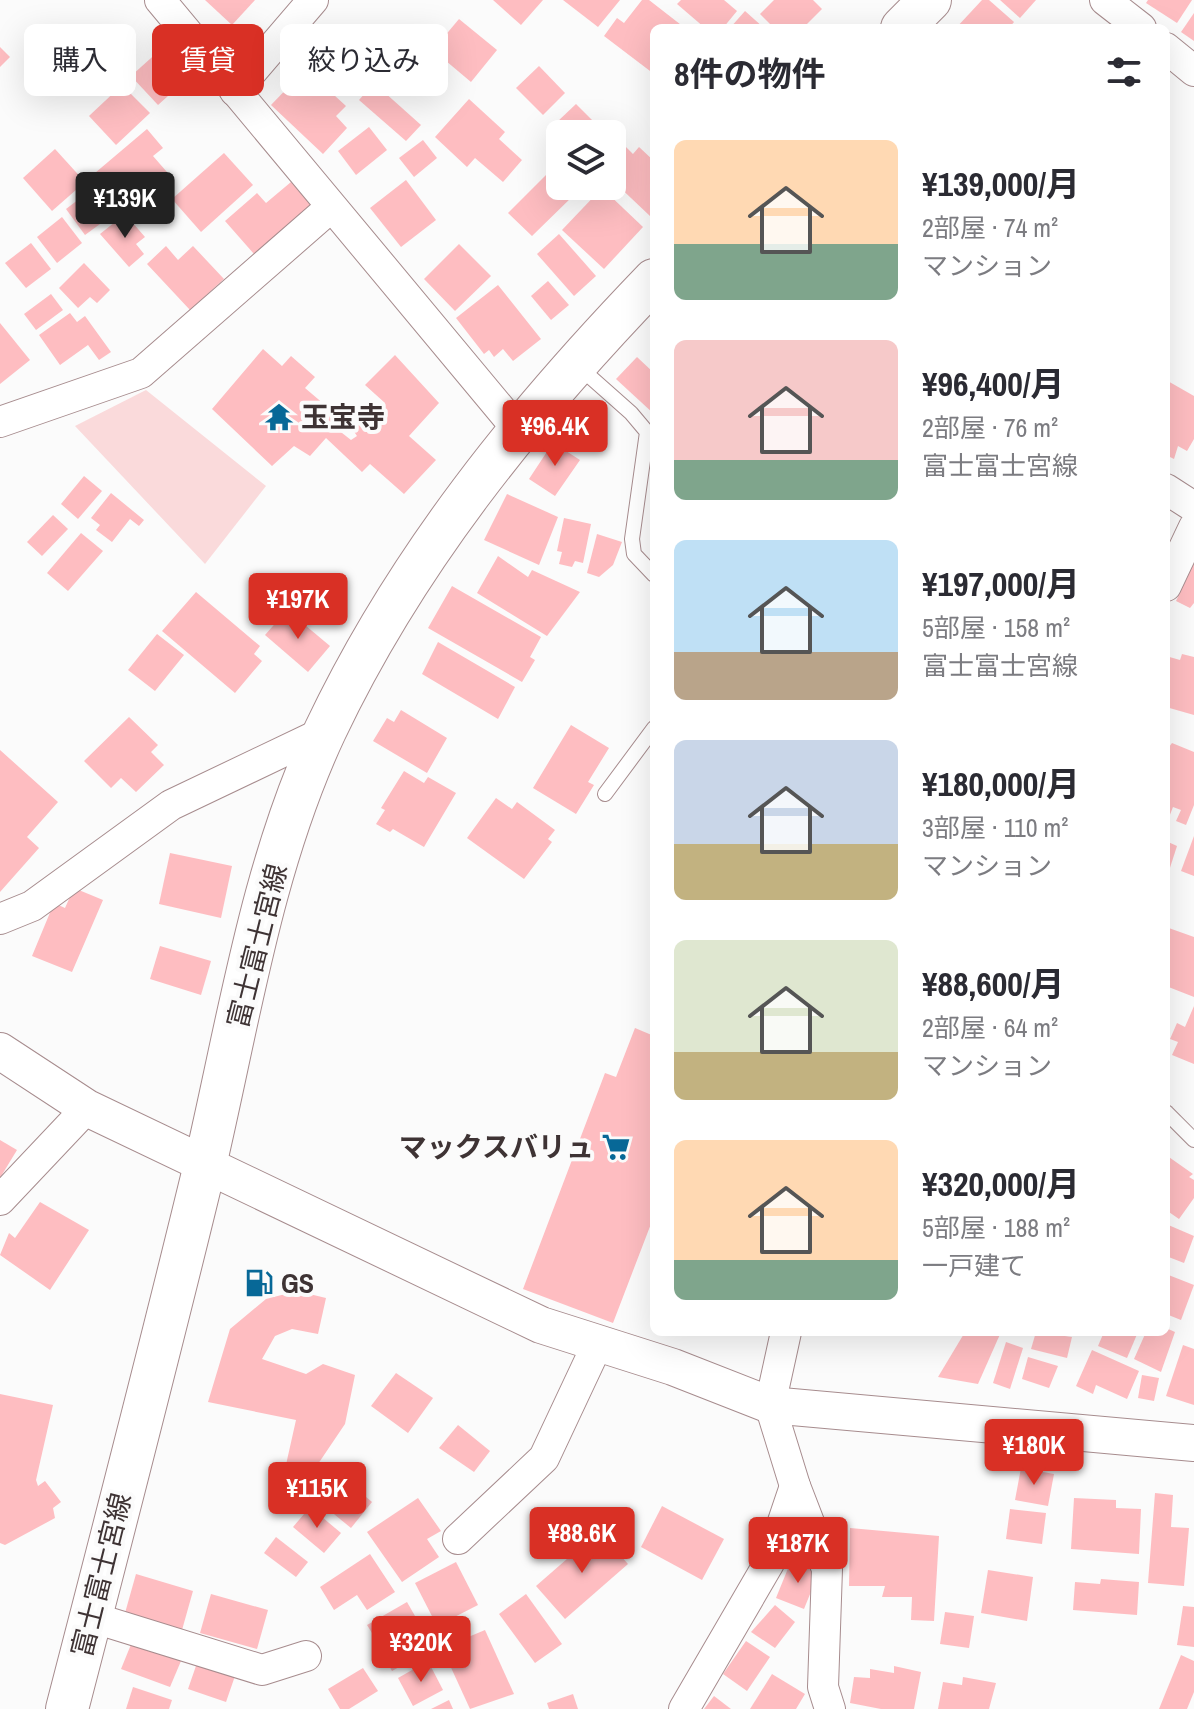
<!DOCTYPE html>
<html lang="ja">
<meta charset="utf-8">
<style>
body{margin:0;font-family:"Archivo Narrow","Noto Sans JP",sans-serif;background:#f2f2f3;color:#2b2b33;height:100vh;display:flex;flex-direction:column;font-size:30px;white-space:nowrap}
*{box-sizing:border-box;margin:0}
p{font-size:26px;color:#7c7c81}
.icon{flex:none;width:44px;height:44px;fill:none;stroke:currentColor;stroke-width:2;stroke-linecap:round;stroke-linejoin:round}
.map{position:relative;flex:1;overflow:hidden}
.side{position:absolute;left:650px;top:24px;width:520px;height:1312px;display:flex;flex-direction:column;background:#fff;border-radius:12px;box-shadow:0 8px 32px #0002}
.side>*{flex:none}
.banner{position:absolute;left:24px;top:24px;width:506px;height:72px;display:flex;gap:16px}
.fabs{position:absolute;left:546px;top:120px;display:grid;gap:16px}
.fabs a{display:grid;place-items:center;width:80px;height:80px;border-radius:12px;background:#fff;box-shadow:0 8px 32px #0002;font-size:40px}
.price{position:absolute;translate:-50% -68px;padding:0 18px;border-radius:8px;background:#d93025;color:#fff;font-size:26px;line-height:52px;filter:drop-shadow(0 2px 4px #0008)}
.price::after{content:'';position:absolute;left:50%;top:48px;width:24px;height:18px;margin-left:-12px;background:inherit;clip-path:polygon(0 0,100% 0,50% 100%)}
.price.selected{background:#222;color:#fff}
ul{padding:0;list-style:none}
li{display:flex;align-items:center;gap:24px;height:200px;padding:0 24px}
li span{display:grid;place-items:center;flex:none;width:224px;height:160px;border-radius:12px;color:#555}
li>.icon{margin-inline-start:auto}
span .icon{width:96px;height:96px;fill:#fffc;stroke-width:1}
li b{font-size:34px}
h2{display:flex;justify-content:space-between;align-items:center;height:96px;padding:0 24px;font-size:34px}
.pill{padding:0 28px;border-radius:12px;background:#fff;box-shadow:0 8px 32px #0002;font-size:28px;line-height:72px}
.pill.selected{background:#d93025;color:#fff}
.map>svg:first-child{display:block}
.green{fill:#fadadb}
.building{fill:#febdc1}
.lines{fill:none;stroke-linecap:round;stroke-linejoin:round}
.service-casing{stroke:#a78c8e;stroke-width:16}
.minor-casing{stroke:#a78c8e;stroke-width:32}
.tertiary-casing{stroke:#a78c8e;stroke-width:38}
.secondary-casing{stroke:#a78c8e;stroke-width:44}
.service{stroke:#fff;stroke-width:14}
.minor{stroke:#fff;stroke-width:30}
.tertiary{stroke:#fff;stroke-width:36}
.secondary{stroke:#fff;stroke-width:42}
.labels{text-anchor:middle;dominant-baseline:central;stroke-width:8;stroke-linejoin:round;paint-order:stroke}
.poi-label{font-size:28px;font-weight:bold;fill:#3e3334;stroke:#fbfbfb;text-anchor:start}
.street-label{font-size:28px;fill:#3e3334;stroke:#fbfbfb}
</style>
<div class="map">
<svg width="1194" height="1709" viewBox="0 0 1194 1709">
<rect width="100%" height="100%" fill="#fbfbfb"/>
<polygon class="green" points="146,390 266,486 205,564 75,426"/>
<g class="building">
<polygon points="205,0 255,0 232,25"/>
<polygon points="493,0 543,0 521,25"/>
<polygon points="563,0 620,0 598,27"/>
<polygon points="642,0 649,0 685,28 654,28 654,74 604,36 617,18 624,23"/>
<polygon points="681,0 724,0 737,11 723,28 705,28 677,4"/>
<polygon points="774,0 813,0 822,9 803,28 774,28 760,14"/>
<polygon points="982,0 989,0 1014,22 1009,28 956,28"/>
<polygon points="1000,0 1036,0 1020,18"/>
<polygon points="1148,0 1192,0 1177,23 1146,3"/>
<polygon points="745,11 764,28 730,28"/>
<polygon points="1194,13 1194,41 1181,32"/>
<polygon points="459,19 497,50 471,82 433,50"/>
<polygon points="170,41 197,70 158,105 131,76"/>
<polygon points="0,47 10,57 0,67"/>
<polygon points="539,66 565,93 543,115 516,88"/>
<polygon points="299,76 318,94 322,84 346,106 336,116 347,128 323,154 271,105"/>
<polygon points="374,83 421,125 406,141 359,100"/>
<polygon points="122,85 150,113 116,145 89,116"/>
<polygon points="469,99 505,132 499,139 522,160 503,182 475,158 467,167 435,137"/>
<polygon points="576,104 603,131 600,134 567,134 556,123"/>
<polygon points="369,127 387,150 356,175 338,151"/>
<polygon points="147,129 163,148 153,156 173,179 143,204 131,191 119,201 95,173"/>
<polygon points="423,140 437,158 414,177 399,158"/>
<polygon points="620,141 633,154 639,147 654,161 654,212 650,216 612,180 612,150"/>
<polygon points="55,149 85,182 52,211 23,178"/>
<polygon points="224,153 253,185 201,232 172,199"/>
<polygon points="552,169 560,176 560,186 570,186 576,193 532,236 508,213"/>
<polygon points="406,180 436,220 401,247 370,208"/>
<polygon points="291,182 311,205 254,254 225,221 257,193 266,203"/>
<polygon points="602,188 643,227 604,269 562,230"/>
<polygon points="91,190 111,216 85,235 66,209"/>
<polygon points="125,214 145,237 136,244 144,254 129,267 100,234"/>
<polygon points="62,217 82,243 57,263 37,237"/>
<polygon points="559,234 596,276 574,296 537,254"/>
<polygon points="31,243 51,269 26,288 5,263"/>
<polygon points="459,244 491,276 455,311 424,279"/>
<polygon points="166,246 178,260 193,246 224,279 190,310 147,264"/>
<polygon points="84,263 110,290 97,303 90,297 78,308 59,288"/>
<polygon points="548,281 569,305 551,320 531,296"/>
<polygon points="498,285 541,339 513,361 503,349 494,357 489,350 484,354 456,318"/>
<polygon points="51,294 63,310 36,330 24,314"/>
<polygon points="70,313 77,322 85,316 111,352 99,360 88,345 60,365 39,335"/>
<polygon points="0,323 30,360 0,384"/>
<polygon points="263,349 282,366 291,356 315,377 305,388 345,422 337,429 351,440 357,436 353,430 370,408 376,411 385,403 365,385 395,355 439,403 409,436 436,460 404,494 370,464 362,472 326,438 310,456 294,446 272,466 212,409"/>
<polygon points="637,357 654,373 654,414 616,379"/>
<polygon points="1166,380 1194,396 1194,439 1187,451 1178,446 1174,459 1166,455"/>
<polygon points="556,438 566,445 563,449 580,460 555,496 529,479"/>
<polygon points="84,476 102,491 78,519 61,504"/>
<polygon points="111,493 144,520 139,526 130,519 112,542 96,530 100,525 91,518"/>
<polygon points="507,494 558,517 539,565 484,540"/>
<polygon points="53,515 68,529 42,556 27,542"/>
<polygon points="564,518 591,524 583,563 575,561 572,567 559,564 562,552 557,551"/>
<polygon points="81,533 103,551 68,591 47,573"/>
<polygon points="597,534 622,542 613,565 599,577 587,573"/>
<polygon points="498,556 528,577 532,570 580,592 547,636 477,593"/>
<polygon points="1194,563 1194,603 1190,608 1176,601"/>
<polygon points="452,586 541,637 530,657 535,660 522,682 428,628"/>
<polygon points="196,592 260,646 254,654 262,661 235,693 162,631"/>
<polygon points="287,610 330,646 308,672 265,635"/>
<polygon points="157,634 184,655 155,691 128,670"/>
<polygon points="438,642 515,687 498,719 422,674"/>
<polygon points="1182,654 1194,657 1194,715 1166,707 1166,656 1180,660"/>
<polygon points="401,710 447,738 427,773 373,741 387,718 394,722"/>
<polygon points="129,717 158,745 151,752 164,765 136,792 121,778 111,788 84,761"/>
<polygon points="571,725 609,748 588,782 594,785 576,814 533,788"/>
<polygon points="1172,743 1194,752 1194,805 1186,825 1176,821 1181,810 1173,807 1166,825 1166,751"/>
<polygon points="0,750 58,802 27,837 39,848 0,892"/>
<polygon points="404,771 424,783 428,777 456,793 424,847 393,829 390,832 376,824 385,810 381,808"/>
<polygon points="496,798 512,809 517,802 555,830 548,839 552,842 524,879 467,838"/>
<polygon points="1194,836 1194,876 1181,871"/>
<polygon points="1166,841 1177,846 1167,877 1166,877"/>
<polygon points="170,853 232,866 221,918 159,904"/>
<polygon points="74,888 103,900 72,972 32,956 54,903 65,908"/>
<polygon points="1166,927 1194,937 1194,997 1166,986 1170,971 1166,969"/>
<polygon points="160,946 211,961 201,995 150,979"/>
<polygon points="1194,1006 1194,1064 1172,1055 1178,1042 1170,1039 1177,1023 1185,1027"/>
<polygon points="635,1028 654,1036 654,1216 613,1323 523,1289 605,1073 616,1077"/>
<polygon points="0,1140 17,1150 0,1178"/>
<polygon points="1166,1155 1193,1174 1189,1177 1194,1180 1194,1198 1179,1219 1166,1210"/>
<polygon points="40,1202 89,1230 50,1290 0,1255 9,1233 15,1238"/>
<polygon points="1166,1224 1194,1236 1184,1263 1166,1256"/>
<polygon points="1166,1274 1194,1285 1181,1320 1166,1314"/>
<polygon points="297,1291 326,1298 318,1334 292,1329 275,1336 262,1359 306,1374 323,1364 355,1375 345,1424 293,1501 279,1496 296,1420 208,1402 230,1329 266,1299"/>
<polygon points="1166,1328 1175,1332 1161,1372 1134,1359 1146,1332 1166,1332"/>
<polygon points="965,1332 1001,1332 978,1384 938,1377"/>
<polygon points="1036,1332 1072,1337 1067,1358 1031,1349"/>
<polygon points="1104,1332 1138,1332 1127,1358 1098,1346"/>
<polygon points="1006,1342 1023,1348 1010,1389 993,1383"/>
<polygon points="1183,1345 1194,1349 1194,1405 1166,1396"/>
<polygon points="1092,1350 1139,1371 1127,1399 1096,1385 1093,1394 1076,1386"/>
<polygon points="1028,1357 1058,1366 1049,1388 1022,1379"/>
<polygon points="396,1373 433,1398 408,1433 371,1406"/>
<polygon points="1142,1375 1159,1378 1154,1401 1138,1398"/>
<polygon points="0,1394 53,1405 36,1480 38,1486 45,1481 61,1502 53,1508 55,1518 5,1545 0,1543"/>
<polygon points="458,1425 490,1451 474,1472 439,1448"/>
<polygon points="1021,1468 1054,1474 1048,1506 1015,1500"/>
<polygon points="340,1475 372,1502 351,1528 318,1501"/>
<polygon points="1155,1493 1173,1495 1171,1527 1189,1528 1184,1586 1148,1583"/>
<polygon points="418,1498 441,1531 427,1539 439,1557 402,1582 367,1532"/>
<polygon points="1074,1498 1116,1500 1116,1508 1141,1509 1139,1554 1071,1549"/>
<polygon points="662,1506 724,1539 702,1580 641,1547"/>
<polygon points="310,1507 341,1533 324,1553 293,1527"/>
<polygon points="1010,1509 1046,1513 1042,1544 1006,1539"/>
<polygon points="850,1528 939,1536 934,1621 911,1620 912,1597 882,1597 885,1586 849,1586"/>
<polygon points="599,1531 628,1564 565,1619 536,1586"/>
<polygon points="276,1537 308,1562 296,1577 264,1553"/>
<polygon points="370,1554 395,1592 367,1610 357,1595 334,1610 320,1587"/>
<polygon points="791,1561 819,1572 804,1609 776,1598"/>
<polygon points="456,1562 478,1605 437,1626 415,1583"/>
<polygon points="988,1570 1033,1577 1027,1621 981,1613"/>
<polygon points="136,1574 193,1591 182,1630 125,1613"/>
<polygon points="1101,1579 1139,1582 1137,1615 1073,1610 1075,1582 1100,1584"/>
<polygon points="211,1594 268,1610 257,1649 200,1633"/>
<polygon points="526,1594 562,1644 535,1663 499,1614"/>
<polygon points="407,1602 419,1623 380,1646 367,1625"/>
<polygon points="775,1605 795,1622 775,1648 751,1632"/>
<polygon points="1183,1606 1194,1607 1194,1647 1177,1645"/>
<polygon points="945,1612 974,1616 969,1648 940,1644"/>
<polygon points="485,1630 514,1694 470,1709 442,1648"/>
<polygon points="423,1633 432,1649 392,1671 383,1655"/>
<polygon points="746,1641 770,1657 747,1691 723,1674"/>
<polygon points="132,1642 181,1661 170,1687 121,1669"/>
<polygon points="1181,1655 1194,1661 1194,1692 1187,1709 1159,1709"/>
<polygon points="428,1661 443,1690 413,1706 398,1678"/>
<polygon points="197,1663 235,1676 226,1702 188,1689"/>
<polygon points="894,1666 921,1672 914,1709 881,1709 850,1703 854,1677 870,1678 870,1669 894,1673"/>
<polygon points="363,1668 378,1691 349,1709 340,1709 328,1689"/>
<polygon points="772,1674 805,1694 796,1709 750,1709"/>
<polygon points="963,1677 996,1683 989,1709 938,1709 943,1682 962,1685"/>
<polygon points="133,1687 172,1700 169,1709 126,1709"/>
<polygon points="573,1694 578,1709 549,1709 547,1703"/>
<polygon points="714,1696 731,1709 704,1709"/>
<polygon points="449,1700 453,1709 431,1709"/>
</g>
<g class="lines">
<defs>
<g id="service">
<polyline points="578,366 631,413 647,432 632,539 634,554 654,575"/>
<polyline points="605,794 654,728"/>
<polyline points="1166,1112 1194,1140"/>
</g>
<g id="minor">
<polyline points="160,0 518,430"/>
<polyline points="1105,0 1141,28"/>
<polyline points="1166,48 1194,71"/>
<polyline points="235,91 313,0"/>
<polyline points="0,422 141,373 330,208"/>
<polyline points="1166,489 1194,507"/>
<polyline points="1166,586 1194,527"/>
<polyline points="0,919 32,906 171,805 324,732"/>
<polyline points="0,1200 87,1108"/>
<polyline points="786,1332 770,1405 795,1486 827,1569 823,1687 830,1709"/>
<polyline points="458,1539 544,1458 598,1343"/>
<polyline points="91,1617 262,1670 306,1656"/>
<polyline points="684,1709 769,1563 795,1486"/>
</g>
<polyline id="tertiary" points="0,1051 87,1108 541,1325 673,1367 770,1405 1194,1443"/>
<g id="secondary">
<polyline points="902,28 930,0"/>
<path d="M67 1709C114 1528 161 1347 205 1165 239 1020 261 868 325 731 406 560 523 416 654 280"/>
</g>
</defs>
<use href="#service" class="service-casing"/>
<use href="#minor" class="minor-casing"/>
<use href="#tertiary" class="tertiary-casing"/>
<use href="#secondary" class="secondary-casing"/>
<use href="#service" class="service"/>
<use href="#minor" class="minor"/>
<use href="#tertiary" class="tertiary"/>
<use href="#secondary" class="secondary"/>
</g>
<defs>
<symbol id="temple-bare" viewBox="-9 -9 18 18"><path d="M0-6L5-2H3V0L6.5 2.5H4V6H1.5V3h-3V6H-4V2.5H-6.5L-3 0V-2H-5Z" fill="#076897" stroke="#fbfbfb" stroke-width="2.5" paint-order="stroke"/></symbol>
<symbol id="supermarket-bare" viewBox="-9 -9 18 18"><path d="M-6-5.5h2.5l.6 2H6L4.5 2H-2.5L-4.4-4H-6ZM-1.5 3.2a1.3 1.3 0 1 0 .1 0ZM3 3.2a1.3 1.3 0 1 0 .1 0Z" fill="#076897" stroke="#fbfbfb" stroke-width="2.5" paint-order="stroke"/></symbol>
<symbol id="fuel-bare" viewBox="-9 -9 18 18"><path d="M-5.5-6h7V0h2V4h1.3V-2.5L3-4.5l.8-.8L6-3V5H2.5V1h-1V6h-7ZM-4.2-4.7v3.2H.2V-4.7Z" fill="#076897" stroke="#fbfbfb" stroke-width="2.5" paint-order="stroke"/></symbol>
</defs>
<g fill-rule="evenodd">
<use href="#temple-bare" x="259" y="397" width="40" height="40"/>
<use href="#supermarket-bare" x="596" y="1127" width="40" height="40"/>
<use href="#fuel-bare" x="239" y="1263" width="40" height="40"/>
</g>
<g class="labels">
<g class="poi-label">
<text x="301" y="417">玉宝寺</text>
<text x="594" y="1147" text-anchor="end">マックスバリュ</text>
<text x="281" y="1283">GS</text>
</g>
<g class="street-label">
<text transform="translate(257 946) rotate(-76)">富士富士宮線</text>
<text transform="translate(101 1575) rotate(-76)">富士富士宮線</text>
</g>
</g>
</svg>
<div class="fabs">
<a><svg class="icon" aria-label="layers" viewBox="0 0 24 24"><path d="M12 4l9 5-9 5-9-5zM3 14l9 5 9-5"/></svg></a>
</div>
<b class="price selected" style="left:125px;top:240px">¥139K</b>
<b class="price" style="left:555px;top:468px">¥96.4K</b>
<b class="price" style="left:298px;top:641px">¥197K</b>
<b class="price" style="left:1034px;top:1487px">¥180K</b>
<b class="price" style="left:317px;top:1530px">¥115K</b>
<b class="price" style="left:582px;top:1575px">¥88.6K</b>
<b class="price" style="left:798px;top:1585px">¥187K</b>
<b class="price" style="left:421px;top:1684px">¥320K</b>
<div class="banner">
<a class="pill">購入</a>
<a class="pill selected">賃貸</a>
<a class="pill">絞り込み</a>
</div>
<section class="side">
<h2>8件の物件<svg class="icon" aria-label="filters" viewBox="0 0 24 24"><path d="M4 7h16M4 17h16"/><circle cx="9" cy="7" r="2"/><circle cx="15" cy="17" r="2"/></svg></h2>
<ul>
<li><span style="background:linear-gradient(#ffd9b3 65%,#7fa58c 0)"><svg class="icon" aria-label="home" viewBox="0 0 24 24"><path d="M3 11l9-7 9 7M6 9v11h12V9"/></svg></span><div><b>¥139,000/月</b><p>2部屋 · 74 m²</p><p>マンション</p></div></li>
<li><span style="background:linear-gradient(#f6c9c9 75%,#7fa58c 0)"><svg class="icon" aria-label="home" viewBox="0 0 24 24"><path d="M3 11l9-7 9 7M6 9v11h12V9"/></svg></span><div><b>¥96,400/月</b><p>2部屋 · 76 m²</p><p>富士富士宮線</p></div></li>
<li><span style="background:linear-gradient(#bfe0f5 70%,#b9a48a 0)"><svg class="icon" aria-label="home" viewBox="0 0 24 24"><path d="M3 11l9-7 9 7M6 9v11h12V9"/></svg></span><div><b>¥197,000/月</b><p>5部屋 · 158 m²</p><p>富士富士宮線</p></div></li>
<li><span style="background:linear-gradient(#c9d6e8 65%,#c2b280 0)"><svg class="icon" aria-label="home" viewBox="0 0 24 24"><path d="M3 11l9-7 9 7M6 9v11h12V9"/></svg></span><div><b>¥180,000/月</b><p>3部屋 · 110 m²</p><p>マンション</p></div></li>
<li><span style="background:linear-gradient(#dfe7d0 70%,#c2b280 0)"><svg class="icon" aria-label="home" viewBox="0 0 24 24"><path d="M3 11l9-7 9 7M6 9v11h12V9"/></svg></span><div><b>¥88,600/月</b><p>2部屋 · 64 m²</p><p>マンション</p></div></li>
<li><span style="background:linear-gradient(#ffd9b3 75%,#7fa58c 0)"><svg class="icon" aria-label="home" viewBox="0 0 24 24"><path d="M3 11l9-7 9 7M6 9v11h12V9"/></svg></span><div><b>¥320,000/月</b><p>5部屋 · 188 m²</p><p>一戸建て</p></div></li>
</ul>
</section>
</div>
